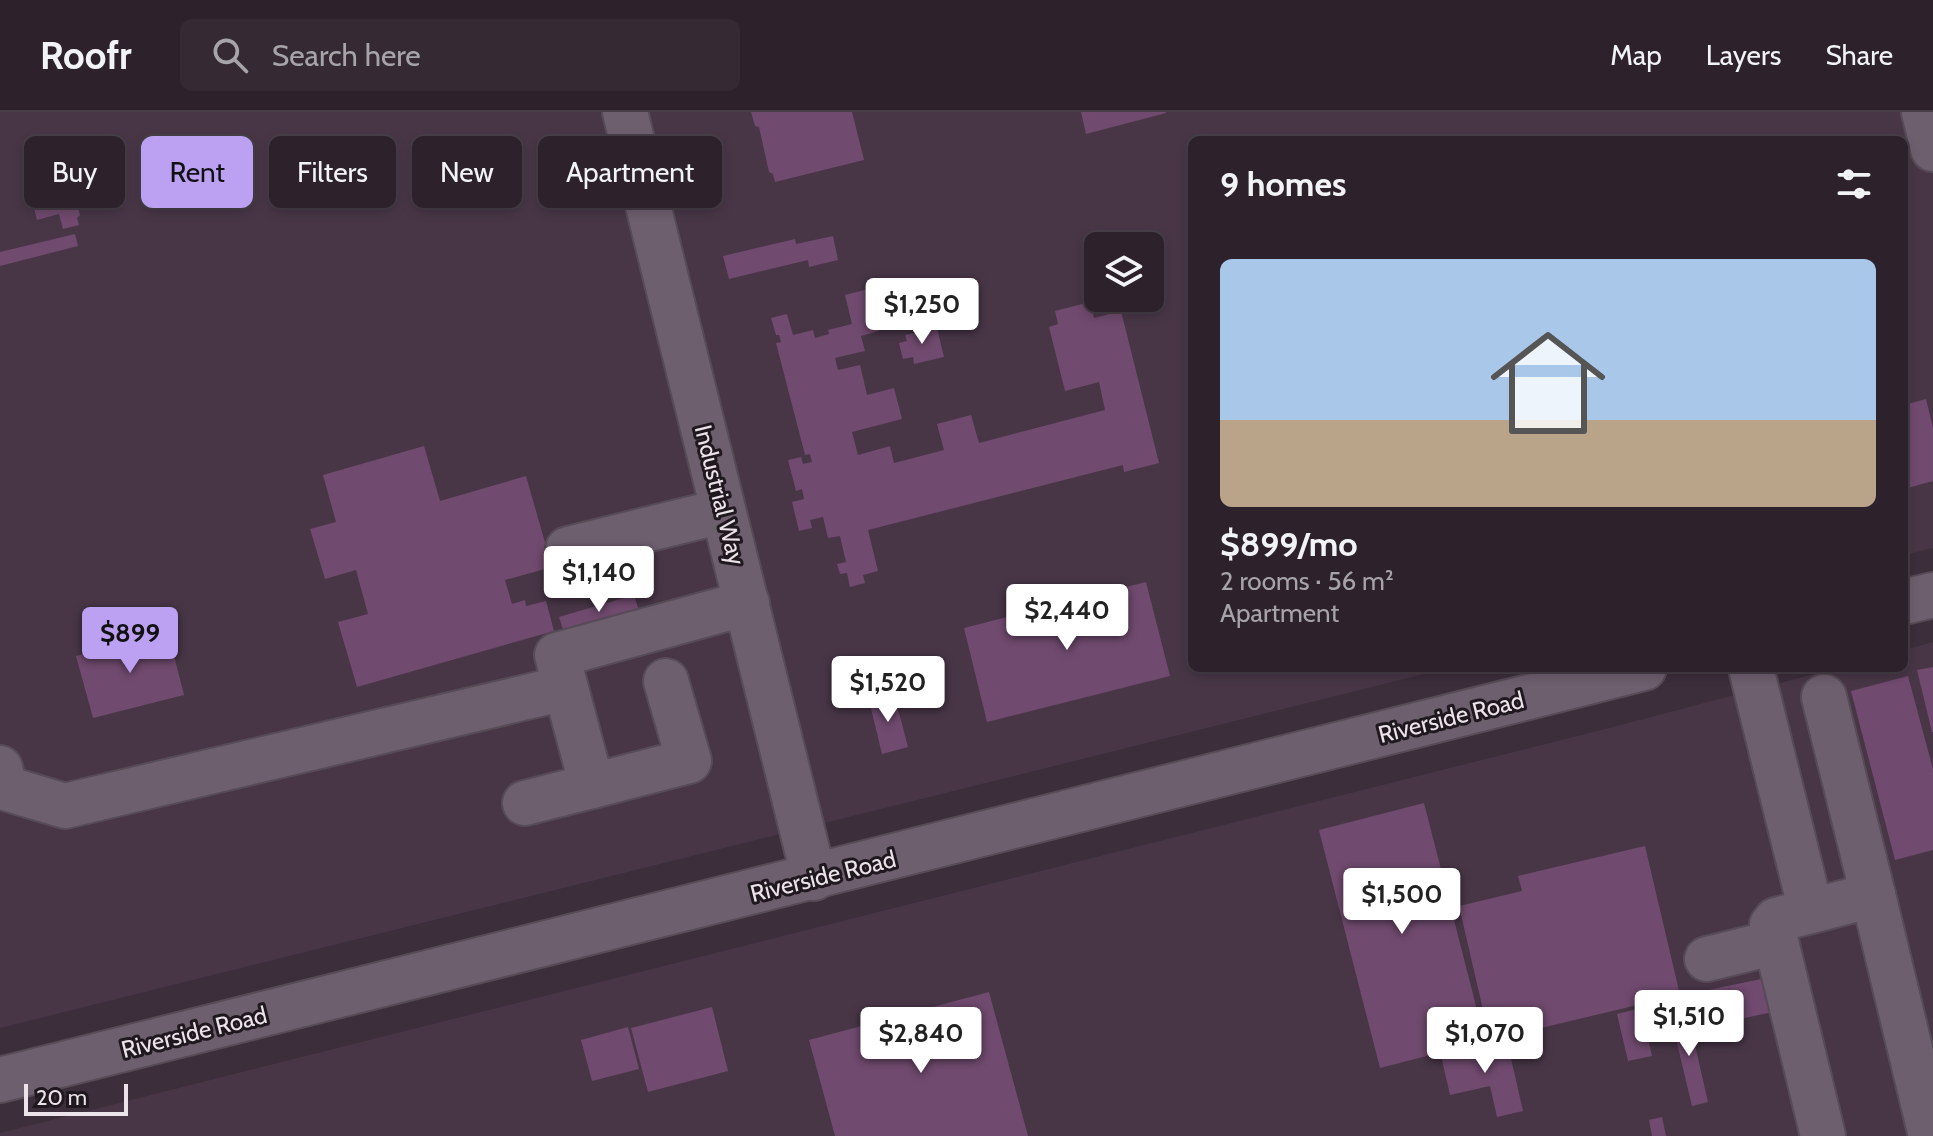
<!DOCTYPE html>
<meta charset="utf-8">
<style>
body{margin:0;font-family:Cabin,sans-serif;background:#352a34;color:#f1f3f6;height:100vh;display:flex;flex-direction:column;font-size:30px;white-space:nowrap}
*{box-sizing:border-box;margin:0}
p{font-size:26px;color:#a7a4a9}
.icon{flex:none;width:44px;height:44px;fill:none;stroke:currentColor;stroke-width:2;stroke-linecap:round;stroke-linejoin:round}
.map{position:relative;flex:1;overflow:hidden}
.drawer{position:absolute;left:1188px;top:24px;width:720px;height:536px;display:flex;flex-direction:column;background:#2d222c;border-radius:12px;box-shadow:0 4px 12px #0003,0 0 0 2px #483f48}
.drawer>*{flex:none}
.hud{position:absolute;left:24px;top:24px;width:760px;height:72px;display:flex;gap:16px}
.fabs{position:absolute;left:1084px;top:120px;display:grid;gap:16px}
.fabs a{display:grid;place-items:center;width:80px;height:80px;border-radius:12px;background:#2d222c;box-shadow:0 4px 12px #0003,0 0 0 2px #483f48;font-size:40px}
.scale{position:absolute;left:24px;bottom:20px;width:104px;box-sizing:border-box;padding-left:8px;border:4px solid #ebe2ea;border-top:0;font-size:22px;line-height:28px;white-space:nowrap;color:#ebe2ea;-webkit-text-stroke:6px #1f191f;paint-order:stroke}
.price{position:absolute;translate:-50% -68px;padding:0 18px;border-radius:8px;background:#fff;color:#222;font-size:26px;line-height:52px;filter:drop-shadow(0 2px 4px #0008)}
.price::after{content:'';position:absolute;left:50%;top:48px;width:24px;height:18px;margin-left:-12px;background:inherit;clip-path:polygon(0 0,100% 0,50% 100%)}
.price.on{background:#bca0f2;color:#111}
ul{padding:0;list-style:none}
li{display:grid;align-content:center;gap:16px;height:424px;padding:0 32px}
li+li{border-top:2px solid #483f48}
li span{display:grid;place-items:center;height:248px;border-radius:12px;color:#555}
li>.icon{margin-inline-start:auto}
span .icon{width:144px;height:144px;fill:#fffc;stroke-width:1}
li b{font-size:34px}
h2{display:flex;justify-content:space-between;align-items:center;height:96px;padding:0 32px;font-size:34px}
.tag{padding:0 28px;border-radius:12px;background:#2d222c;box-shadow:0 4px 12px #0003,0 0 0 2px #483f48;font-size:28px;line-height:72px}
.tag.on{background:#bca0f2;color:#111}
header{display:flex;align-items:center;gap:48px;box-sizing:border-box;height:112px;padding:0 40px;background:#2d222c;border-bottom:2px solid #483f48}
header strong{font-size:38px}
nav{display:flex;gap:44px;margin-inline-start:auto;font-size:28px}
.search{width:560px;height:72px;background:#352a34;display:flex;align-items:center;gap:20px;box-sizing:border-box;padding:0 28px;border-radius:12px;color:#a7a4a9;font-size:30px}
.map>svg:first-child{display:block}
.built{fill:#483647;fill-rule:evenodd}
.building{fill:#704a6f}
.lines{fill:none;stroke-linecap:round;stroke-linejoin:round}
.minor-casing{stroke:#564b56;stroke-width:48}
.minor{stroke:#6e5f6e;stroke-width:44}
.labels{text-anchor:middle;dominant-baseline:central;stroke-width:6;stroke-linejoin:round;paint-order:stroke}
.street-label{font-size:24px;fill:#ebe2ea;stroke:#1f191f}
</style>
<header>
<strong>Roofr</strong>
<div class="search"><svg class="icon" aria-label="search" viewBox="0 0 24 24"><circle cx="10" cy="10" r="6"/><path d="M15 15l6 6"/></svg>Search here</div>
<nav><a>Map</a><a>Layers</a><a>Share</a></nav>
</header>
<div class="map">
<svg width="1933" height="1024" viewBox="0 0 1933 1024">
<rect width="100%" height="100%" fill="#3c2e3b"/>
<g class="built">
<path d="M0 0H1933V436L1904 443V28H1192V556H1448L0 916ZM1098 134H1150V186H1098Z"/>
<polygon points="1933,530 1933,1024 0,1024 0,1021 1613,615 1837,556 1904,556 1904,538"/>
</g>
<g class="building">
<polygon points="751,0 852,0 864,48 775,70 773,62 769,60 759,15 755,14"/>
<polygon points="1081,0 1166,0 1166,1 1086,22"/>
<polygon points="72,76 80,103 77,106 79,113 63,117 59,102 37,108 34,96 31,96 28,87 44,83 45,87 51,85 50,82"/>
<polygon points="75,122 78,134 0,154 0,140"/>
<polygon points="833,124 838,148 809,155 808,148 729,167 723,144 795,127 796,132"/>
<polygon points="876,175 878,182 870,184 879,219 861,224 865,239 835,246 838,258 860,253 867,283 894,276 902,307 852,320 858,343 890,334 894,351 944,338 937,312 971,303 979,331 1105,298 1099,270 1065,279 1049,215 1058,212 1055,199 1090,190 1094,206 1121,199 1159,351 1124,360 1123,353 868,418 878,459 863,463 865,471 850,475 847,461 840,462 837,452 846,450 840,424 828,426 823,405 810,408 812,416 799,419 792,390 804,387 802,377 796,379 788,348 801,345 803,352 812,350 810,342 805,343 776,231 781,230 779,223 776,223 771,206 787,202 793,223 813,218 815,226 829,222 828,218 852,212 845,183"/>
<polygon points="937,216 944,245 914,252 913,245 903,247 899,231 907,229 905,223"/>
<polygon points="1926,287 1933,316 1933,369 1904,377 1904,293"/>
<polygon points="424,334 440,389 526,364 552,455 505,468 512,492 525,488 526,494 546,489 554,519 357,575 338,510 368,502 356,458 325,467 310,417 336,410 323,363"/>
<polygon points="1146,470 1170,564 987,610 964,516"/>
<polygon points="634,483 639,499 564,521 559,505"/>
<polygon points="168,520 184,583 93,606 76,544"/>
<polygon points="1933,555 1933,620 1932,620 1917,558"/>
<polygon points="1908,564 1933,657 1933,738 1895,748 1851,579"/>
<polygon points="894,582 908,635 882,642 869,588"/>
<polygon points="1424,691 1485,929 1380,956 1319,718"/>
<polygon points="1645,734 1680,883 1490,928 1459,794 1522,779 1518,764"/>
<polygon points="1771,865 1778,899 1715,912 1708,878"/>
<polygon points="989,880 1028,1024 835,1024 809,928"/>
<polygon points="712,895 728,959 648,980 631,916"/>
<polygon points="1641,896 1652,944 1628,949 1617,902"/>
<polygon points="1687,898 1708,990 1692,994 1670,902"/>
<polygon points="628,915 639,957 592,969 581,928"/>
<polygon points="1507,929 1523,999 1497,1005 1490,974 1450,983 1441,944"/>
<polygon points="1662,1005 1666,1024 1652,1024 1649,1008"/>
</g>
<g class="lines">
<defs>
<g id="minor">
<polyline points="625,0 814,766"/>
<polyline points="1924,0 1933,37"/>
<polyline points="568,437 723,399"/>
<polyline points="1904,490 1933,483"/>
<polyline points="1751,556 1811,799"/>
<polyline points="1824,585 1873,783"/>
<polyline points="0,656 5,676 65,694 565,576"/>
<polyline points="592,674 689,649 666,569"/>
<polyline points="525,691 592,674 557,543 747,491"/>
<polyline points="1707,847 1776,830"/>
<polyline points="0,968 1644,556"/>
<polyline points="1823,1024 1772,813 1776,808 1873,783 1931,1024"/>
</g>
</defs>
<use href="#minor" class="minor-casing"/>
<use href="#minor" class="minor"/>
</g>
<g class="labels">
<g class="street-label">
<text transform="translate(720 383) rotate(76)">Industrial Way</text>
<text transform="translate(1451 605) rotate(-14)">Riverside Road</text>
<text transform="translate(823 764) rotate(-14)">Riverside Road</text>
<text transform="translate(194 920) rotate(-14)">Riverside Road</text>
</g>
</g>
</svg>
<div class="fabs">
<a><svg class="icon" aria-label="layers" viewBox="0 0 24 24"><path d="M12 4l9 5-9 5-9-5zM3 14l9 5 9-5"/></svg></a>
</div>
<div class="scale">20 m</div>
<b class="price" style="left:922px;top:234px">$1,250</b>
<b class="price" style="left:599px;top:502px">$1,140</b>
<b class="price" style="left:1067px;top:540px">$2,440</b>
<b class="price on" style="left:130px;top:563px">$899</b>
<b class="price" style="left:888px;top:612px">$1,520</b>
<b class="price" style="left:1402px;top:824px">$1,500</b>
<b class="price" style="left:1689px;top:946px">$1,510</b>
<b class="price" style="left:921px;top:963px">$2,840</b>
<b class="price" style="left:1485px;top:963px">$1,070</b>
<div class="hud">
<a class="tag">Buy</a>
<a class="tag on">Rent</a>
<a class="tag">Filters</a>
<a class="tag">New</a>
<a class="tag">Apartment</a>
</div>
<section class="drawer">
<h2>9 homes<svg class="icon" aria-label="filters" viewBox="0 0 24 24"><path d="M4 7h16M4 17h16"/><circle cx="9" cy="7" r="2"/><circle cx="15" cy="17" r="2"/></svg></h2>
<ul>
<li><span style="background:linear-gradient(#a9c7e8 65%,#b9a48a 0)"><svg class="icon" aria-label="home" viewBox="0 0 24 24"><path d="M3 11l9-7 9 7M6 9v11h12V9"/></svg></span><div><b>$899/mo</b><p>2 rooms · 56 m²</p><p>Apartment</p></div></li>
</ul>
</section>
</div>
